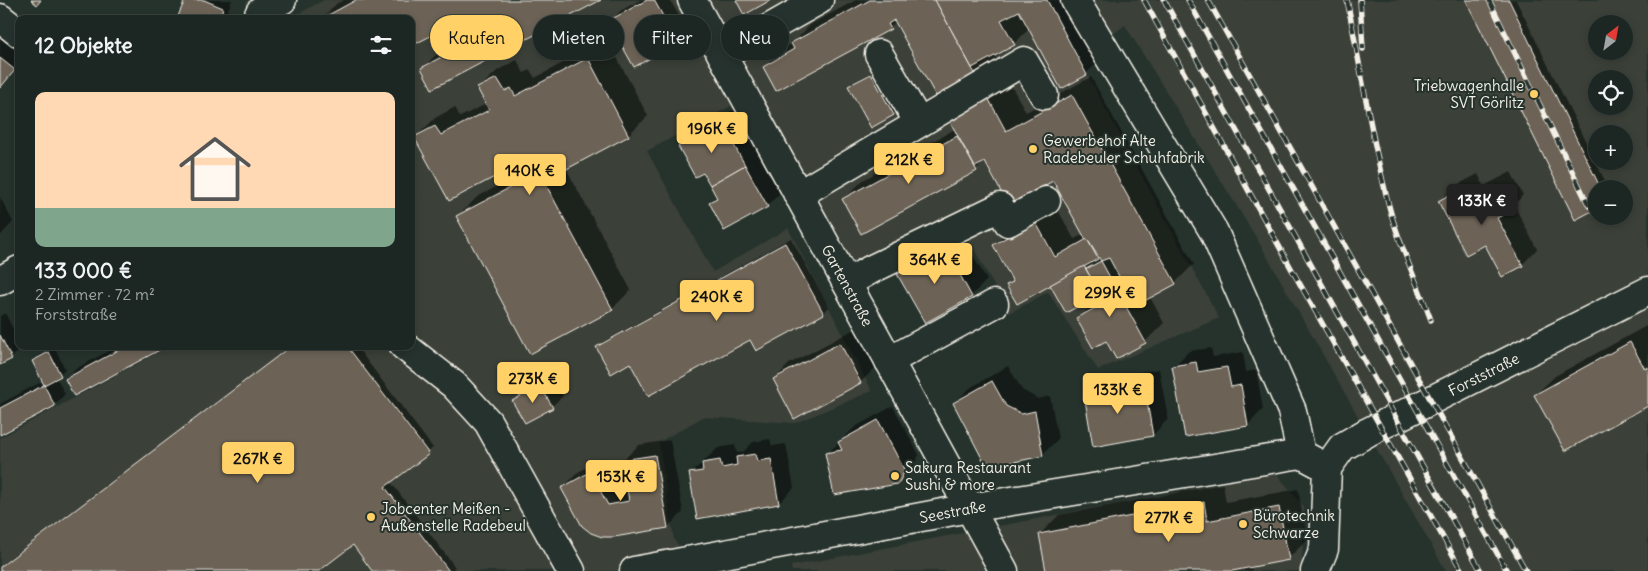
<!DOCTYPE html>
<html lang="de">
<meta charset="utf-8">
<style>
body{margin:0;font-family:Delius,sans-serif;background:#29322f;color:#f1f3f6;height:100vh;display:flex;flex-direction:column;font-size:19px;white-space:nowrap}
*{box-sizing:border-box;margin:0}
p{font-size:16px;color:#a0a5a5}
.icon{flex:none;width:28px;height:28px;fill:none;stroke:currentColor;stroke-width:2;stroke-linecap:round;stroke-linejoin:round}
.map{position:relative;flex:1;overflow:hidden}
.sheet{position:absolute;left:15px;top:15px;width:400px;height:335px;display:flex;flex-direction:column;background:#1c2622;border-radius:10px;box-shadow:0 2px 8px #0003,0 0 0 1px #3a4340}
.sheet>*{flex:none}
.banner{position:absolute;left:430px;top:15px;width:475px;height:45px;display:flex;gap:10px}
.needle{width:32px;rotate:31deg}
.tools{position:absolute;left:1588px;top:15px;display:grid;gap:10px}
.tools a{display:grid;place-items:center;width:45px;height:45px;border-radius:50%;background:#1c2622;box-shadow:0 2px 8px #0003,0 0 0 1px #3a4340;font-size:25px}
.price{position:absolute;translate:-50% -42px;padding:0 11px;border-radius:5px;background:#ffd166;color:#111;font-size:16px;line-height:32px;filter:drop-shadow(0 1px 2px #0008)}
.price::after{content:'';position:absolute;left:50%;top:30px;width:15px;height:11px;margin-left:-8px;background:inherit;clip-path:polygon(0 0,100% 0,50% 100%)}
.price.on{background:#222;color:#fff}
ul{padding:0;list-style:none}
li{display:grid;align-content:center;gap:10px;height:265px;padding:0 20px}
li span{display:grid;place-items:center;height:155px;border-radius:10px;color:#555}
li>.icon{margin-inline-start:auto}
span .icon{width:90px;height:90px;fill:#fffc;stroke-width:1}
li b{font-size:21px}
h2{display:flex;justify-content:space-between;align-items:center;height:60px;padding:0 20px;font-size:21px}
.chip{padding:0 18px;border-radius:22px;background:#1c2622;box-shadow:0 2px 8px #0003,0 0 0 1px #3a4340;font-size:18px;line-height:45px}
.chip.on{background:#ffd166;color:#111}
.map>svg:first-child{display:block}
.built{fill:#3b4139;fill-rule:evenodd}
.shadow{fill:#0007}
.building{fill:#6c6256;stroke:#f4f1e8}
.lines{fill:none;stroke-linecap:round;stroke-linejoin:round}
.minor-casing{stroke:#f4f1e8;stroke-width:31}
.minor{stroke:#26332d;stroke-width:28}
.rail-casing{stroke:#f4f1e8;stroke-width:5.5}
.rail{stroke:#26332d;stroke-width:4;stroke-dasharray:11;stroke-linecap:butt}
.poi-dot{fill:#ffd166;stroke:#26332d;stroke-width:2}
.labels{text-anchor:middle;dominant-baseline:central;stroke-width:4;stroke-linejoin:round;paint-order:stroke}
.poi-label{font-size:15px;fill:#f4f1e8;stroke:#26332d;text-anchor:start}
.street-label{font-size:15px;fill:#f4f1e8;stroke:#26332d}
</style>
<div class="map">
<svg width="1648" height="571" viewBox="0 0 1648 571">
<rect width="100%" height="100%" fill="#26332d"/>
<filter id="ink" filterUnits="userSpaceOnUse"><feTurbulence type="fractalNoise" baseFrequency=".02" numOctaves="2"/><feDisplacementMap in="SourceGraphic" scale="10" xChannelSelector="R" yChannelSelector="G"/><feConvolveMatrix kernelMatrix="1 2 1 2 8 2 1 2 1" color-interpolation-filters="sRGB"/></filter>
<g filter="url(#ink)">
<g class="built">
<polygon points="324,0 1047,0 1219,318 1098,370 1048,292 1009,313 956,216 855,276 750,96 647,151 713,272 788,228 872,391 795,423 703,417 659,442 674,540 702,571 0,571 0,438 170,346 411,346 411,19 289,19"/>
<path d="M1081 0H1648V571H1446L1257 239 1125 25 1108 38ZM1596 24H1624V51H1596ZM1596 79H1624V106H1596ZM1596 134H1624V161H1596ZM1596 189H1624V216H1596Z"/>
<polygon points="1276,473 1304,507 1302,566 1300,571 792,571 791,566"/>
</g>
<g class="shadow">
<polygon points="186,0 232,0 224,19 173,19 183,9"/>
<polygon points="344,0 598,0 422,68 438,53 464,39 454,22 411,19 322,19 337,3"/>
<polygon points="640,0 670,0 688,31 677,42 610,22 620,11"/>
<polygon points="856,0 1076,0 1105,55 1086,74 1030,28 1014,44 994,55 1026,112 1091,77 1194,264 1175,283 1150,297 1164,323 1145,342 1107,339 1078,318 1099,298 1102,295 1101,292 1067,311 1051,283 1008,286 1014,280 994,245 1013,226 1054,203 1074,239 1084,234 1053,179 985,161 976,170 844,199 863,180 955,129 896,21 890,28 764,67 783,48 793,43 811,24"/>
<polygon points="1467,0 1516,0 1609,189 1596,189 1596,208 1575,218"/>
<polygon points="0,38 19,54 19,66 0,88"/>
<polygon points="607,39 648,116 628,135 566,168 631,290 612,309 458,216 477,197 509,180 504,170 416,137 435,118 455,107 460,117 486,104 478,89 498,70 517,60 524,73 530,70 535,78"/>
<polygon points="877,69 899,109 894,114 872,126 850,87 855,82"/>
<polygon points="737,108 782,191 767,206 711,202 717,196 703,171 679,146 695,130"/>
<polygon points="1511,172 1523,195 1514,205 1537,249 1522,265 1485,243 1440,201 1455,186 1478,174 1484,186"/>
<polygon points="411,191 417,195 411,202"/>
<polygon points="0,197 13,222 0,236"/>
<polygon points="960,233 987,280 971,296 926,322 899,274 914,259"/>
<polygon points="791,238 829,307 824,313 757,349 751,338 630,362 598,347 603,342"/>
<polygon points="5,313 19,341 19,346 22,347 11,358 0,363 0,316"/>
<polygon points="1648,325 1648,404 1535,395 1555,376"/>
<polygon points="855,329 876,367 861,382 794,418 774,380 789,364"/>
<polygon points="118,346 165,346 66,379 77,368"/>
<polygon points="291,346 356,346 433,448 390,481 455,567 451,571 374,571 353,544 317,571 0,571 0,567"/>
<polygon points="55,348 65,369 56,377 65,394 55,405 0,432 0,404 43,381 33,362 38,356"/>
<polygon points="1211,348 1213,357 1243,352 1246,372 1256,370 1263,409 1248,425 1173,367 1189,351"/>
<polygon points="1008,366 1022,390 1038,399 1050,396 1058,439 1042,455 954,403 970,388"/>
<polygon points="1159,369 1168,419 1153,435 1085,395 1100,379"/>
<polygon points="551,375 563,396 552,406 525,421 514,401 525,390"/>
<polygon points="893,406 919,455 913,467 897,483 827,454 855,427"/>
<polygon points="770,439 772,446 786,444 794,488 779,503 690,474 718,448 735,445 737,453 743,452 753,442"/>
<polygon points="670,440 683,512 668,527 614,536 563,488 578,472 605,458 623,490 628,489 623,460 639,445"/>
<polygon points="1223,484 1226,502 1298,489 1307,540 1288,559 1251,566 1252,571 1239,571 1244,570 1244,567 1225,571 1047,571 1040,534 1059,515"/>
</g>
<g class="building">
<polygon points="31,0 41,0 37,5"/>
<polygon points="185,0 204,0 223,8 219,19 172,19 178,16"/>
<polygon points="356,0 601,0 432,89 421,68 465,44 454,24 411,46 411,19 321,19"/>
<polygon points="647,0 654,0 678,43 634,67 608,21"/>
<polygon points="736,0 771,0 744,15"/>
<polygon points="870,0 935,0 1006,131 1072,95 1176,284 1135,306 1109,258 1101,261 1087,239 1086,240 1053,181 1008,205 985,162 975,167 894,20 888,24 891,29 776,91 763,67 794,49 791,43"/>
<polygon points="935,0 1047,0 1087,75 1061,89 1019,11 1001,20 1015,45 972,68"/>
<polygon points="1466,0 1509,0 1601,189 1596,189 1596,209 1575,220"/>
<polygon points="0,58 15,70 0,88"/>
<polygon points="588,58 629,136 544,181 613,310 530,354 456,216 511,187 504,172 449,201 414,137 435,126 441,135 489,110 477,88 497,78 505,91 511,88 515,96"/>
<polygon points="871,74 894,115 871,128 848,86"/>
<polygon points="721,122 745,165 710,185 703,173 695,177 678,146"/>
<polygon points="957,136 977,171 861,234 842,199"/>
<polygon points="745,165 768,207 724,231 709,202 717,198 710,185"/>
<polygon points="1495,186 1509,212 1497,218 1523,266 1502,277 1485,245 1466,255 1438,201 1462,188 1468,200"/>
<polygon points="1035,221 1055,257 1087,239 1098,259 1017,304 1006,285 1013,282 993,245"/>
<polygon points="785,243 824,314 756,351 750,340 648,396 630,363 611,374 596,347"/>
<polygon points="945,247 972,297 925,323 897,274"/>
<polygon points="1101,261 1146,343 1116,359 1106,341 1093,348 1076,318 1101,305 1097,298 1101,296 1100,294 1086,269"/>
<polygon points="1084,266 1100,294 1066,313 1050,285"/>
<polygon points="0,335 12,359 0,365"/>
<polygon points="1630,342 1645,369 1648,367 1648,406 1565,451 1534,395"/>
<polygon points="840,343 861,383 794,419 773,379"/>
<polygon points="126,346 167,346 74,396 65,379"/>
<polygon points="291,346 347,346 429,454 385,487 449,571 372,571 353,545 319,571 0,571 0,567"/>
<polygon points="49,352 61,376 44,385 32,361"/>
<polygon points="1196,362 1198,372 1227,367 1231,387 1241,385 1248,426 1185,437 1172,366"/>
<polygon points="992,381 1006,406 1022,414 1035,411 1043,456 994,466 983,460 953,403"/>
<polygon points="1144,384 1153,436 1093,447 1084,394"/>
<polygon points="44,385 55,406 0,435 0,408"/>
<polygon points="540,385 553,408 525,423 512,401"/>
<polygon points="878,420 905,471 898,484 834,495 825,453 842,450 838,442"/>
<polygon points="755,454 757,461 771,459 779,504 697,519 689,473 703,471 702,463 720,460 722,468 737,465 736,457"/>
<polygon points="655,455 668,528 614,537 602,537 591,533 582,526 561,488 590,472 608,505 629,501 622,460"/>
<polygon points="1204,502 1207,521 1279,507 1289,560 1232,571 1046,571 1039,534"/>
</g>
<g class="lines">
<defs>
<g id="minor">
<path id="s1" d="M692 0 1004 571"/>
<polyline points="1075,0 1214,232 1292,411 1301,454"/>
<polyline points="0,18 19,33"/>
<polyline points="257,19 260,12 282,0"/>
<polyline points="879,54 919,123"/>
<polyline points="722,55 819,0"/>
<polyline points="798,195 1024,61 1044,95"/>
<polyline points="0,281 19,270"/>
<polyline points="847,283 870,270 1000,207 1008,222 1046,201"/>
<polyline points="404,346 454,385 488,422 571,571"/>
<polyline points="889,361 994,304"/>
<path id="s2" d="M1327 468 1342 447 1368 432 1648 291"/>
<path id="s3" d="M634 571 969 508 1301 454 1327 468"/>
<polyline points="1315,571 1324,549 1327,468"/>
</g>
</defs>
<use href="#minor" class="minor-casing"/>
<use href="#minor" class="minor"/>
<defs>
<g id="rail">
<polyline points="1144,0 1296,277 1462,571"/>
<polyline points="1164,0 1481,571"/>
<polyline points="1188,0 1507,571"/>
<polyline points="1208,0 1526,571"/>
<path d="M1347 0C1361 68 1371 138 1389 206 1399 245 1417 282 1431 320"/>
<polyline points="1360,0 1363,49"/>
<polyline points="1489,0 1589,206"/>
</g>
</defs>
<use href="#rail" class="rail-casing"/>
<use href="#rail" class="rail"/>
</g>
</g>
<g class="poi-dot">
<circle cx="1534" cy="94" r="5"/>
<circle cx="1033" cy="149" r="5"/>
<circle cx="895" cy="476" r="5"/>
<circle cx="371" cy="517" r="5"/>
<circle cx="1243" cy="524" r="5"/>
</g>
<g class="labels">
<g class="poi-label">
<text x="1524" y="85" text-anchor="end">Triebwagenhalle<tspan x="1524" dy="17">SVT Görlitz</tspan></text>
<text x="1043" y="140">Gewerbehof Alte<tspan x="1043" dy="17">Radebeuler Schuhfabrik</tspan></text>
<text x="905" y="467">Sakura Restaurant<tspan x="905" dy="17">Sushi &amp; more</tspan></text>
<text x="381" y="508">Jobcenter Meißen -<tspan x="381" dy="17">Außenstelle Radebeul</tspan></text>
<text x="1253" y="515">Bürotechnik<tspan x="1253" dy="17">Schwarze</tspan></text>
</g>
<g class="street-label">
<text stroke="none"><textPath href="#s1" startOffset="325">Gartenstraße</textPath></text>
<text stroke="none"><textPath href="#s2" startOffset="185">Forststraße</textPath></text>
<text stroke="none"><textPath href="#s3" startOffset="324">Seestraße</textPath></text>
</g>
</g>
</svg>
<div class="tools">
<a><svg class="needle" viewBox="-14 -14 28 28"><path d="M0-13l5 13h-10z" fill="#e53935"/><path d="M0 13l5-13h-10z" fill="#a0a5a5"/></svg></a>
<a><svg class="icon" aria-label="locate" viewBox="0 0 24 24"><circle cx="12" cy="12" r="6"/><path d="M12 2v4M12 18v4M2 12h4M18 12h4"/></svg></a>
<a>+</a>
<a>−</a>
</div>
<b class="price" style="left:712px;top:154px">196K €</b>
<b class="price" style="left:909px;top:185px">212K €</b>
<b class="price" style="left:530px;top:196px">140K €</b>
<b class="price on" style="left:1482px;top:226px">133K €</b>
<b class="price" style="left:935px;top:285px">364K €</b>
<b class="price" style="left:1110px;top:318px">299K €</b>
<b class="price" style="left:717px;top:322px">240K €</b>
<b class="price" style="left:533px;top:404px">273K €</b>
<b class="price" style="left:1118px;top:415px">133K €</b>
<b class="price" style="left:258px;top:484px">267K €</b>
<b class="price" style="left:621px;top:502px">153K €</b>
<b class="price" style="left:1169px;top:543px">277K €</b>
<div class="banner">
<a class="chip on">Kaufen</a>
<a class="chip">Mieten</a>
<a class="chip">Filter</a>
<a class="chip">Neu</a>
</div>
<section class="sheet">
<h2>12 Objekte<svg class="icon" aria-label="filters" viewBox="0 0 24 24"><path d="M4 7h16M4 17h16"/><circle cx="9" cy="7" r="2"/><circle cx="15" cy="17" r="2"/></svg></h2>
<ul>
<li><span style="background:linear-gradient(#ffd9b3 75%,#7fa58c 0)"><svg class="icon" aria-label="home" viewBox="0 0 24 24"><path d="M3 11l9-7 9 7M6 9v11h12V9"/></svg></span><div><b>133 000 €</b><p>2 Zimmer · 72 m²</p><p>Forststraße</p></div></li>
</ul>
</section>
</div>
